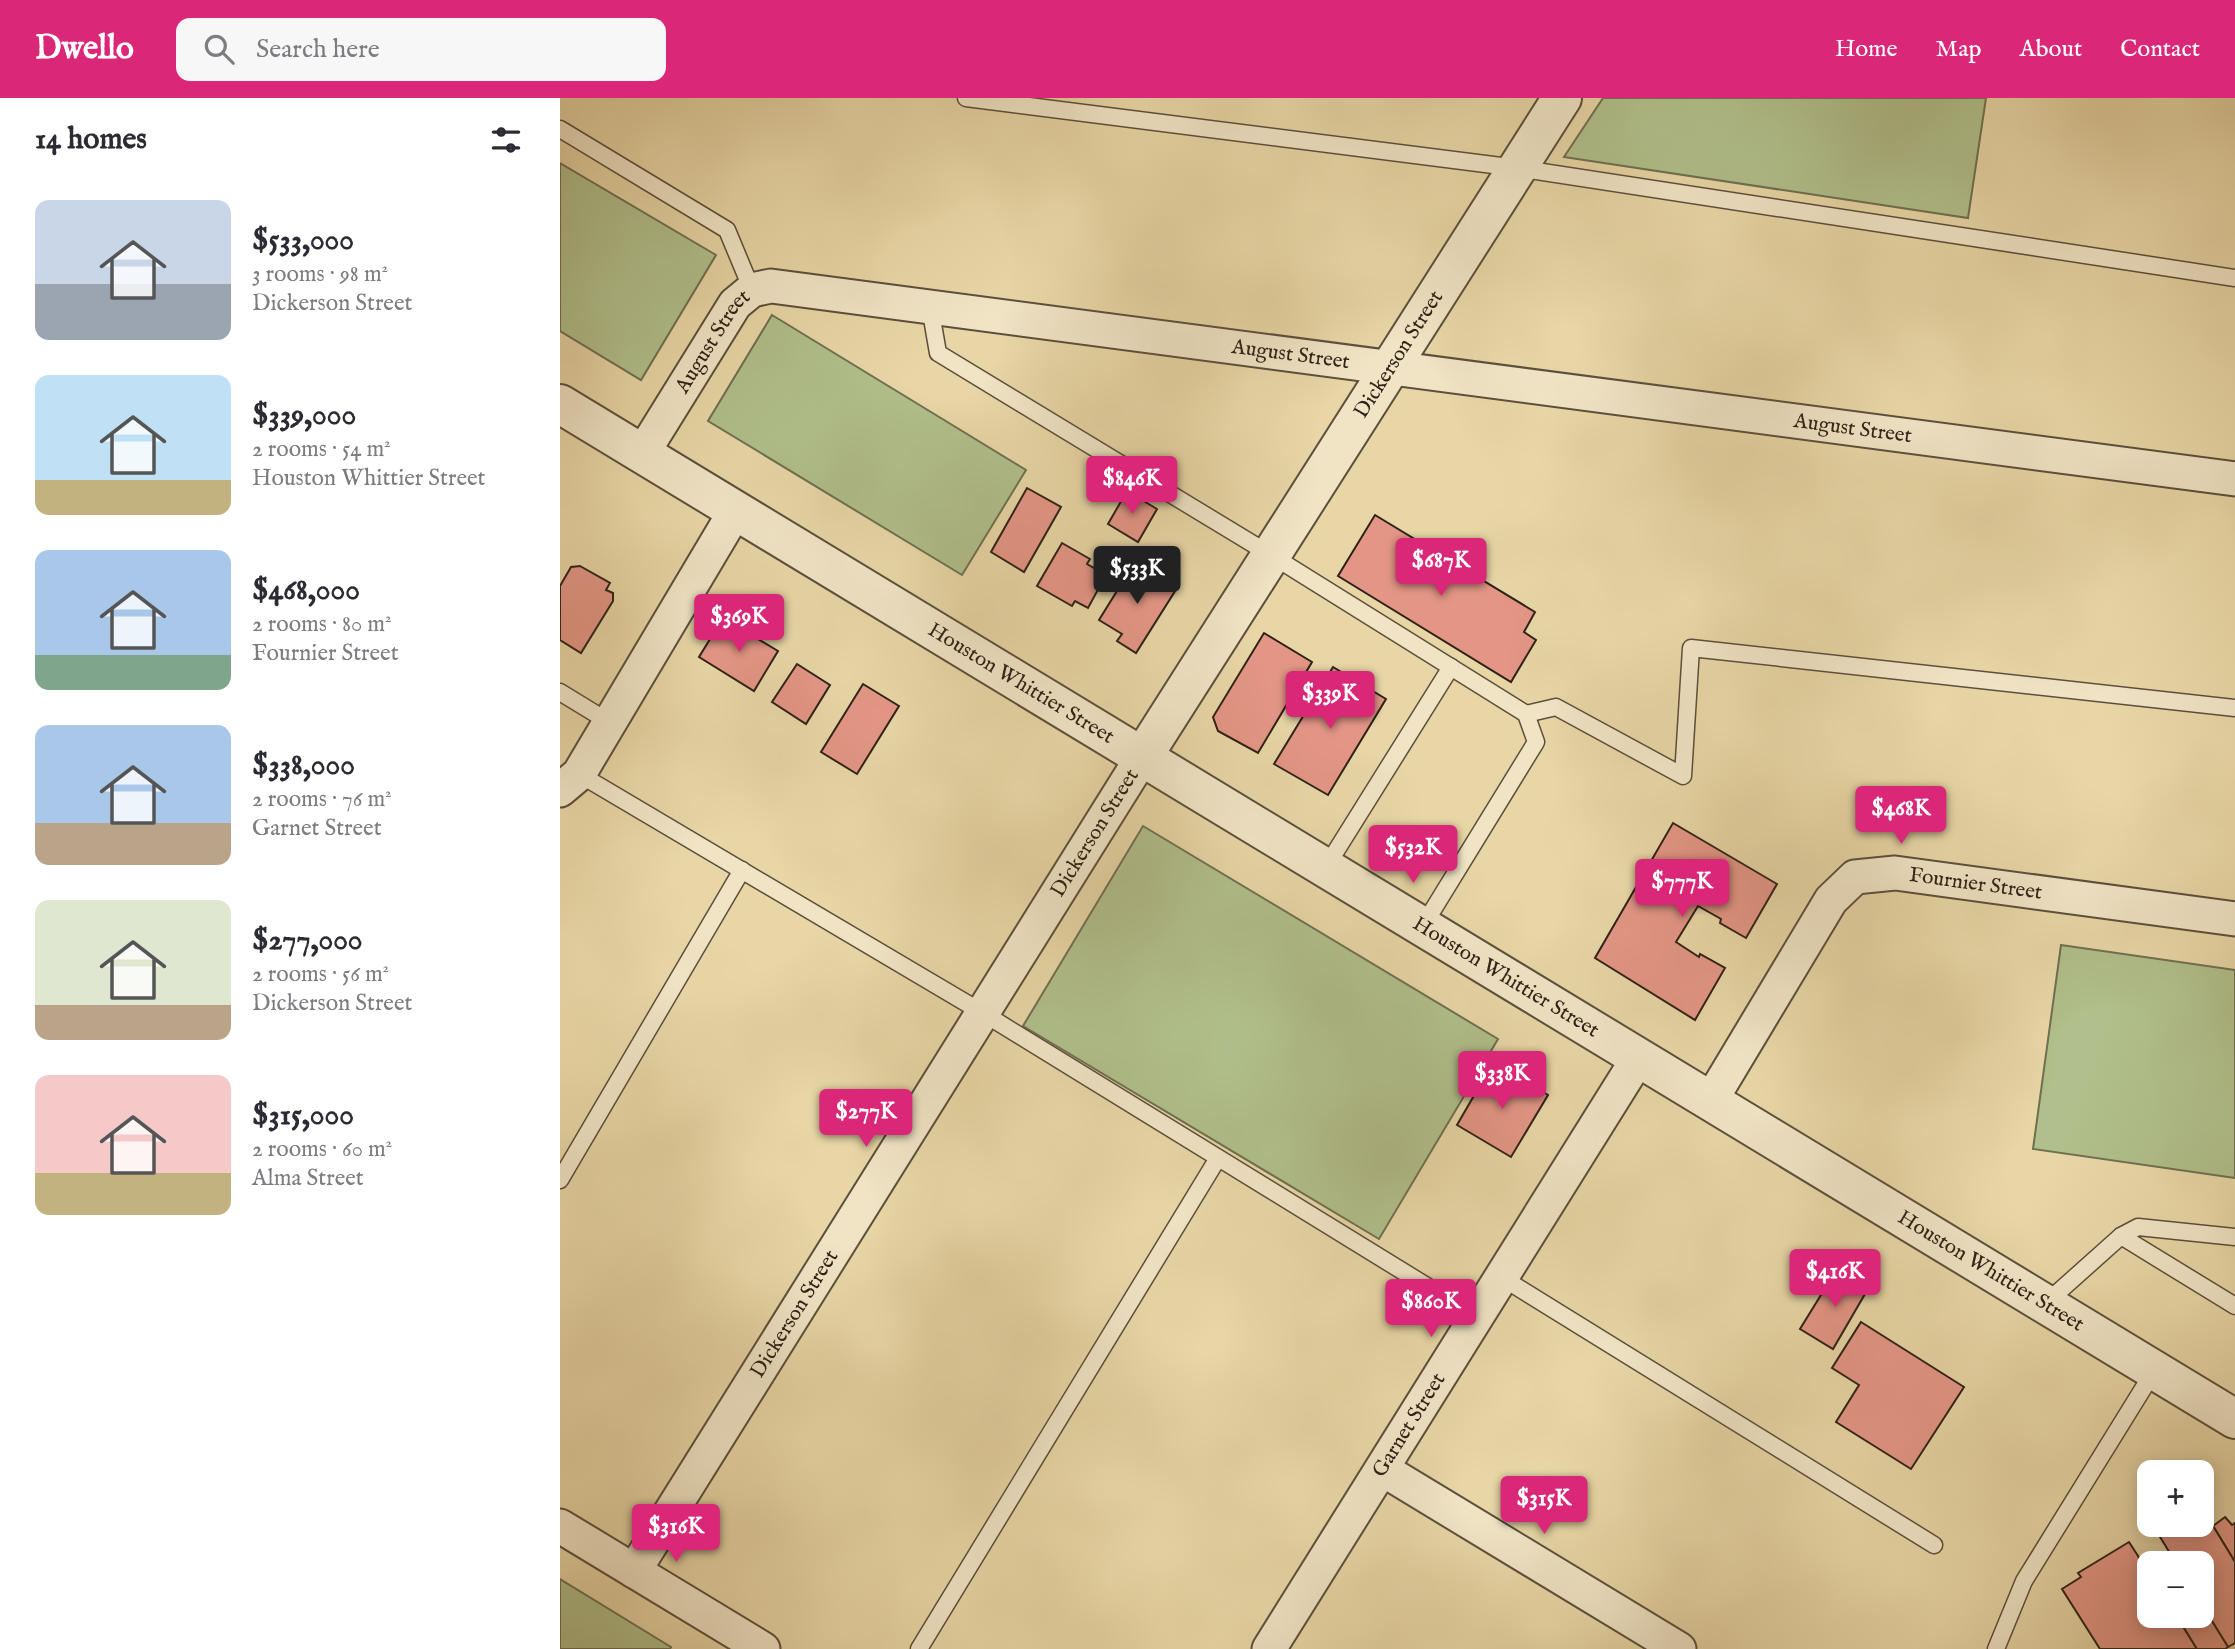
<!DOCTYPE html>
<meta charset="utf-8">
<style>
body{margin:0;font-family:"IM FELL English",serif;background:#f7f7f7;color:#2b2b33;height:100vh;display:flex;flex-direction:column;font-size:26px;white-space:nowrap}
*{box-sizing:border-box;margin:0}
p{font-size:23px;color:#7c7c81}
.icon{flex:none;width:38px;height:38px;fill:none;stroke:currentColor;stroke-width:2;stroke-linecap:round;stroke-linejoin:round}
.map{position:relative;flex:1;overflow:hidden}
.drawer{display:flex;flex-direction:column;background:#fff;width:560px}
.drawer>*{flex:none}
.controls{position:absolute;left:1577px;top:1362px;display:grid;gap:14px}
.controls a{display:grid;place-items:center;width:77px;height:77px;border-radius:14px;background:#fff;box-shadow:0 4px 18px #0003;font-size:35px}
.price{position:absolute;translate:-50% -60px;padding:0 16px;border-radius:7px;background:#db2777;color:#fff;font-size:23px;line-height:46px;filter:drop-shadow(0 2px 4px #0008)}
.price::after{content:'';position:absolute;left:50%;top:42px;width:21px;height:16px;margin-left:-10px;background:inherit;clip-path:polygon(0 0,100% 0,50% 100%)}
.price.on{background:#222;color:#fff}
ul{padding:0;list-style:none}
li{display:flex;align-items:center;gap:21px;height:175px;padding:0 35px}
li span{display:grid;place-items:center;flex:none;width:196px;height:140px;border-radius:14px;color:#555}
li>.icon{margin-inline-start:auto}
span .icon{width:84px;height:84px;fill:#fffc;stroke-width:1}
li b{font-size:30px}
h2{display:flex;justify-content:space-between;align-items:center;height:84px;padding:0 35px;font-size:30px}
header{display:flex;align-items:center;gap:42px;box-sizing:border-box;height:98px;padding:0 35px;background:#db2777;color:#fff}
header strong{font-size:33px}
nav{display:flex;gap:38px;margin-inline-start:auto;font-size:24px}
.search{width:490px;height:63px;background:#f7f7f7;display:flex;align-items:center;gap:18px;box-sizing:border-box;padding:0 24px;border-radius:14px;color:#7c7c81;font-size:26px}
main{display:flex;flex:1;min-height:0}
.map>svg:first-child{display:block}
.green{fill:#b0bf8b;stroke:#6f7051;stroke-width:2}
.building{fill:#e49686;stroke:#2e2217;stroke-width:2}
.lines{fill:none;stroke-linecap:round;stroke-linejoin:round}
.service-casing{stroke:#5c4f3b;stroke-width:19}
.minor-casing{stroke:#5c4f3b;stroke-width:37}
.tertiary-casing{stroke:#5c4f3b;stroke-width:42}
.service{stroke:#f0e4c5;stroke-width:16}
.minor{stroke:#f0e4c5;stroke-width:33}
.tertiary{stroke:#f0e4c5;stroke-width:38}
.labels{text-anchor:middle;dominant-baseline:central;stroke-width:5;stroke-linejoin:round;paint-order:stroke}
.street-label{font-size:21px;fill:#2e2217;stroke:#f0e4c5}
</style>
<header>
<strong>Dwello</strong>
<div class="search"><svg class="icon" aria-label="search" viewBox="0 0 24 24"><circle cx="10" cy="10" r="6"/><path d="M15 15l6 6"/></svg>Search here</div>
<nav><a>Home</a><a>Map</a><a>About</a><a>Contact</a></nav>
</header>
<main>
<section class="drawer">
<h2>14 homes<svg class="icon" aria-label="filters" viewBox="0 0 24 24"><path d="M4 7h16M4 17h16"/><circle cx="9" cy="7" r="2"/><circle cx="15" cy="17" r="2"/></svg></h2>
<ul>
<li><span style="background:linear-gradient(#c9d6e8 60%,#9aa5b1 0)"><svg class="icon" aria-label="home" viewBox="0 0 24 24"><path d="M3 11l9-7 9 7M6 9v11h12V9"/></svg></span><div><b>$533,000</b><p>3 rooms · 98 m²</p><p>Dickerson Street</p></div></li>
<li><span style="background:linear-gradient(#bfe0f5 75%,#c2b280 0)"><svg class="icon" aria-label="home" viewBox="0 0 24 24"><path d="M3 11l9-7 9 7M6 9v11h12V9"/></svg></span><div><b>$339,000</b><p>2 rooms · 54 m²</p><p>Houston Whittier Street</p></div></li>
<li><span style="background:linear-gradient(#a9c7e8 75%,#7fa58c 0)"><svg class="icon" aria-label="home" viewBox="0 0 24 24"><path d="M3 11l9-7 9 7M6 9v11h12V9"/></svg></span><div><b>$468,000</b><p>2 rooms · 80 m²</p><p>Fournier Street</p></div></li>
<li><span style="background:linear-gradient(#a9c7e8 70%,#b9a48a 0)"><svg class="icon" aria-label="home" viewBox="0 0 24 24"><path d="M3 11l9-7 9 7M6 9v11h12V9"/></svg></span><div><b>$338,000</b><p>2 rooms · 76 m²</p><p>Garnet Street</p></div></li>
<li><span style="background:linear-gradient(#dfe7d0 75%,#b9a48a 0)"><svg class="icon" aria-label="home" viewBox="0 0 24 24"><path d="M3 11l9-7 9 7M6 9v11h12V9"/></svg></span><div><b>$277,000</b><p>2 rooms · 56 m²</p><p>Dickerson Street</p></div></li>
<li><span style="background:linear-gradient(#f6c9c9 70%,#c2b280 0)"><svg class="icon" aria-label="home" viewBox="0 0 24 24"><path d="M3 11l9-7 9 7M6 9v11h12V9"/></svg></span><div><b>$315,000</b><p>2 rooms · 60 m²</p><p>Alma Street</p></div></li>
</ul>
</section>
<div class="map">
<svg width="1675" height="1551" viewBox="0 0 1675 1551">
<rect width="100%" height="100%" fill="#e8d6a6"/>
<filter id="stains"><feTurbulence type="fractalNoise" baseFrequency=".00286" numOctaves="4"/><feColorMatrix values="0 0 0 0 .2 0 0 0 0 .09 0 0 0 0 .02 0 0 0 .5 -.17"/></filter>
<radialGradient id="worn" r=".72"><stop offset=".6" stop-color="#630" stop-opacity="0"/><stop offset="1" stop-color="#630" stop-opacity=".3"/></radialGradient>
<g class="green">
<polygon points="1043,0 1426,0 1408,120 1004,59"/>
<polygon points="0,65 156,157 81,282 0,233"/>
<polygon points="212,217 466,372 402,477 148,323"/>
<polygon points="583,728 938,941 819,1141 463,928"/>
<polygon points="1501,847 1675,872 1675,1080 1473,1051"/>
<polygon points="0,1481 111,1549 110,1551 0,1551"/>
</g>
<g class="building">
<polygon points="467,390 501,409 464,474 431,454"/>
<polygon points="567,393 597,411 578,444 548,426"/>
<polygon points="815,417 975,514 964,534 976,542 951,584 778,478"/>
<polygon points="502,445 530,461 527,466 546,477 528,510 515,503 512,508 477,488"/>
<polygon points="575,464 617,490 576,555 557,543 562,536 539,522"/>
<polygon points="20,468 50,485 46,492 53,495 53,503 21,555 0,542 0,488 11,469"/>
<polygon points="163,520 218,553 194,593 139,559"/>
<polygon points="704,535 752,564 698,655 658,633 653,619"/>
<polygon points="237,566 270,587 246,626 212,604"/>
<polygon points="773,569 826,601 768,697 714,666"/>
<polygon points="303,586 339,608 297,676 261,654"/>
<polygon points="1113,725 1217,786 1186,840 1160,825 1161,821 1138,808 1116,844 1139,859 1140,856 1165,870 1135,922 1035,860"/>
<polygon points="930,970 956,986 960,979 988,997 951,1059 897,1027"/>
<polygon points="1277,1171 1309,1189 1273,1251 1240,1231"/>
<polygon points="1301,1224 1404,1289 1351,1371 1276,1324 1299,1287 1272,1270"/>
<polygon points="1665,1419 1672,1427 1675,1425 1675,1464 1653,1428"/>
<polygon points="1608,1426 1641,1426 1645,1434 1653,1428 1675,1464 1675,1545 1668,1549 1642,1507 1642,1465 1616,1465 1597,1434"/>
<polygon points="1569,1444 1589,1475 1589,1517 1616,1517 1637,1551 1540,1551 1502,1491 1521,1479 1518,1475"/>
<polygon points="1642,1507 1668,1549 1665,1551 1637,1551 1616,1517 1642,1517"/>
</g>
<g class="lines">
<defs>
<g id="service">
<polyline points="406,0 957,70 1675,180"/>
<polyline points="0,31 167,132 192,192"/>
<polyline points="370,209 378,255 711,457 966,616 976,644 863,828"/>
<polyline points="0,594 49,624"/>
<polyline points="966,616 996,609 1123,678 1131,550 1675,610"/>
<polyline points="19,676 423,915 917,1219"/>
<polyline points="766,769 891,569"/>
<polyline points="0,1082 182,772"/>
<polyline points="1561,1138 1675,1208"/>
<polyline points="941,1179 1374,1447"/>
<polyline points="1486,1205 1561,1138 1578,1129 1675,1139"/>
<polyline points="359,1551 658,1060"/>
<polyline points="1436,1551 1464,1483 1594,1273"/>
</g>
<g id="minor">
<path id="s1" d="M82 356 175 206 192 192 211 188 1675 381"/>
<polyline points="0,692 19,676 176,412"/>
<path id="s2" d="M1151 1002 1271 802 1295 779 1335 775 1675 821"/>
<polyline points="822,1371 1119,1551"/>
<polyline points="0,1428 203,1551"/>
<path id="s3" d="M74 1473 583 658"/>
<path id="s4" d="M709 1551 1079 959"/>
</g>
<g id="tertiary">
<path id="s5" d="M0 306 1675 1321"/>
<path id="s6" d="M583 658 1002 0"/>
</g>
</defs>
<use href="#service" class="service-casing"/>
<use href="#minor" class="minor-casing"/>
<use href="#tertiary" class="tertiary-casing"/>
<use href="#service" class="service"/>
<use href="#minor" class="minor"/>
<use href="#tertiary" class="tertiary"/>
</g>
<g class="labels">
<g class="street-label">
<text stroke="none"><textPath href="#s1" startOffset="133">August Street</textPath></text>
<text stroke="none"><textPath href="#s6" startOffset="476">Dickerson Street</textPath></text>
<text stroke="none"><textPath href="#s1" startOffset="742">August Street</textPath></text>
<text stroke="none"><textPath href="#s1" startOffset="1309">August Street</textPath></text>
<text stroke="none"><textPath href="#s5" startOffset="539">Houston Whittier Street</textPath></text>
<text stroke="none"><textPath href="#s3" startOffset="870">Dickerson Street</textPath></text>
<text stroke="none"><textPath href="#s2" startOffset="388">Fournier Street</textPath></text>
<text stroke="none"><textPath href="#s5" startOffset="1106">Houston Whittier Street</textPath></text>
<text stroke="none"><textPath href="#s5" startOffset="1673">Houston Whittier Street</textPath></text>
<text stroke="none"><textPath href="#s3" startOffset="303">Dickerson Street</textPath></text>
<text stroke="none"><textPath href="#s4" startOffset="264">Garnet Street</textPath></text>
</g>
</g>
<rect width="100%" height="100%" filter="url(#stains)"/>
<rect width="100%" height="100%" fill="url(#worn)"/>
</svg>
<div class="controls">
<a>+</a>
<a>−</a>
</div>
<b class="price" style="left:572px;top:418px">$846K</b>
<b class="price" style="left:881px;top:500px">$687K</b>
<b class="price on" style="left:577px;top:508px">$533K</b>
<b class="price" style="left:179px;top:556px">$369K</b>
<b class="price" style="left:770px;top:633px">$339K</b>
<b class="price" style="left:1341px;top:748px">$468K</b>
<b class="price" style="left:853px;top:787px">$532K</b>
<b class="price" style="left:1122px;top:821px">$777K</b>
<b class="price" style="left:942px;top:1013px">$338K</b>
<b class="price" style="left:306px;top:1051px">$277K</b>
<b class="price" style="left:1275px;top:1211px">$416K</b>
<b class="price" style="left:871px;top:1241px">$860K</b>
<b class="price" style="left:984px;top:1438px">$315K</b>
<b class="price" style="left:116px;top:1466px">$316K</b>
</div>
</main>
